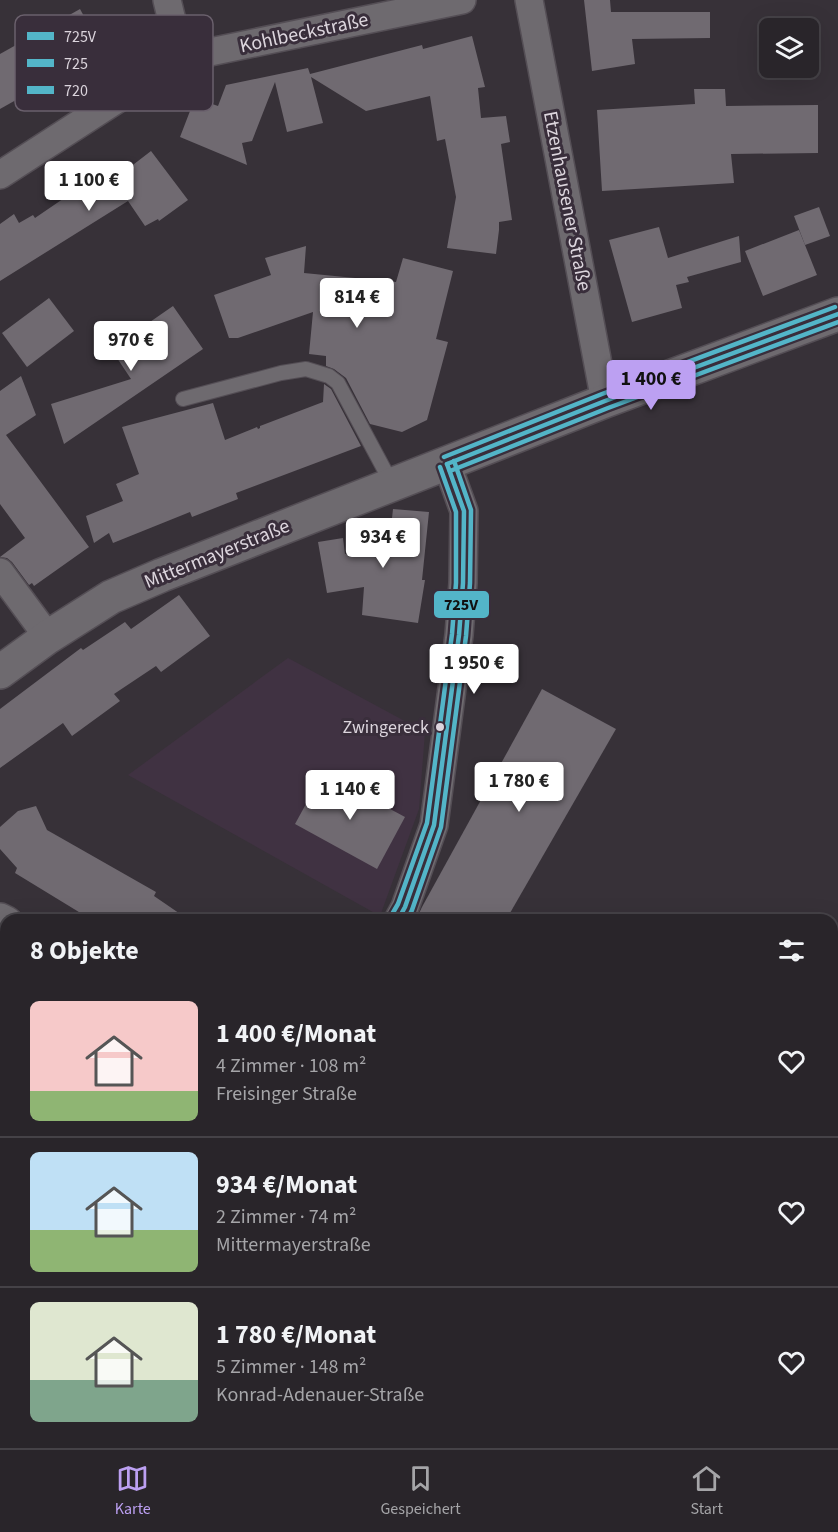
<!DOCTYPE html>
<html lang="de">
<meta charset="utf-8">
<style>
body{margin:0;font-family:"Source Sans 3",sans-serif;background:#353136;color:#f1f3f6;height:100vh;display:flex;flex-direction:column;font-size:22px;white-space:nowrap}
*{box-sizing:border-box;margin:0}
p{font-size:20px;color:#a5a5a8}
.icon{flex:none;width:33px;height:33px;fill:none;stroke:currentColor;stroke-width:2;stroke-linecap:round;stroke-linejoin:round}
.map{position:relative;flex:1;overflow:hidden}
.drawer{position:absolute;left:0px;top:914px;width:838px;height:536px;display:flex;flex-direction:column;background:#29252a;border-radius:18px 18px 0 0;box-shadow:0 6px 24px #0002,0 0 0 2px #454247}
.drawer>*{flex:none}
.controls{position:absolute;left:759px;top:18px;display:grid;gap:12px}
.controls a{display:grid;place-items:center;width:60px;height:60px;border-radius:9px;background:#29252a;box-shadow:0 6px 24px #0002,0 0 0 2px #454247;font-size:30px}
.price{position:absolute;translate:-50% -51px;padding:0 14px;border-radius:6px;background:#fff;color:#222;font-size:20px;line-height:39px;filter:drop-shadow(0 2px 3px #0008)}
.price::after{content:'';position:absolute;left:50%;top:36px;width:18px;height:14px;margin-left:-9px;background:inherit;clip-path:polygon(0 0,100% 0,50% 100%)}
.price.on{background:#bca0f2;color:#111}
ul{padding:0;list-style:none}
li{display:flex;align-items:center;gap:18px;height:150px;padding:0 30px}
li+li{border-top:2px solid #454247}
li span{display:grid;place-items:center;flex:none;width:168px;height:120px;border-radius:9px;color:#555}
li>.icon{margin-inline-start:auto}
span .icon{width:72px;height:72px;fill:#fffc;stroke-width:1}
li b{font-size:26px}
h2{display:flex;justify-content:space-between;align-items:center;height:72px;padding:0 30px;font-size:26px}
.menu{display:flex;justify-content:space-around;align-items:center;height:84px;border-top:2px solid #454247;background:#29252a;font-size:16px;color:#a5a5a8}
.menu a{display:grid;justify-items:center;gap:3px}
.menu .on{color:#bca0f2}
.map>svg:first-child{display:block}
.built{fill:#403242}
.building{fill:#706a71}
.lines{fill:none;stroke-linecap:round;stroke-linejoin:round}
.service-casing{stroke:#544e55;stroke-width:16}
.minor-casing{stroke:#544e55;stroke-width:30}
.secondary-casing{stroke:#544e55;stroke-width:36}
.service{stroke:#6e6a6f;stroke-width:14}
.minor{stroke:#6e6a6f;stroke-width:27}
.secondary{stroke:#6e6a6f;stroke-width:33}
.bus-1-casing{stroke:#392e3b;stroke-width:9}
.bus-2-casing{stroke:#392e3b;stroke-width:9}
.bus-3-casing{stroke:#392e3b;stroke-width:9}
.bus-1{stroke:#53b5c8;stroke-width:4.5}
.bus-2{stroke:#53b5c8;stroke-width:4.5}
.bus-3{stroke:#53b5c8;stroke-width:4.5}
.bus-dot{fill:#dcd5dd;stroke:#392e3b;stroke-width:2}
.labels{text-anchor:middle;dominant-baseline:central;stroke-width:6;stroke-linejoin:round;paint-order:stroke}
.bus-label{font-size:18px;fill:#dcd5dd;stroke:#392e3b;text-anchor:end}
.street-label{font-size:20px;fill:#dcd5dd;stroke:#392e3b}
.key{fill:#392e3b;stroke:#6a606c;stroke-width:1.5}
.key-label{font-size:16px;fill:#dcd5dd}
.line-badge{stroke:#392e3b;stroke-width:2}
.pale-badge-label{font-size:16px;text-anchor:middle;font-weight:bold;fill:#111}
</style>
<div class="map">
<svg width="838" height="1448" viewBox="0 0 838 1448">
<rect width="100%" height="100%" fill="#373138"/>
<polygon class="built" points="288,658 425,732 419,809 380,916 128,775"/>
<g class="building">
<polygon points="584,0 610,0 611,12 710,12 710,38 632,39 635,64 592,71"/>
<polygon points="80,9 103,51 0,109 0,54"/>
<polygon points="472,36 485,87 478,88 481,118 506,116 510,142 501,144 512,220 499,222 499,230 496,254 447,248 456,197 445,139 437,141 430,96 366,111 311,77 323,123 287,132 275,82 252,141 242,143 247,165 180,137 195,98 218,106 226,85 308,68 310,74 422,45 423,49"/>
<polygon points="694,89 725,89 726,106 818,105 818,153 731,154 734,183 602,191 597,110 695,104"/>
<polygon points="151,151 188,200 159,221 158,219 145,226 128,201 0,281 0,224 14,214 19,223 33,215 35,218 95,177 103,188"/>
<polygon points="819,207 830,236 805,245 794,216"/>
<polygon points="659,227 668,258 739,236 741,262 687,277 689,282 676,285 682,308 632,322 609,240"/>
<polygon points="799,230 817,275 763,296 745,251"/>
<polygon points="306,246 304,273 396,282 403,258 453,271 436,339 448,342 427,420 402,432 370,424 346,378 334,369 326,366 326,356 309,354 313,312 238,338 229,338 214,295 271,275 265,258"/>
<polygon points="49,298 74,331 27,367 2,333"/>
<polygon points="173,306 203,349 64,444 51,404 131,379 111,349"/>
<polygon points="21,376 36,415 6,435 89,547 34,586 32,583 29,585 12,562 7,558 0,557 25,538 0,504 0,391"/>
<polygon points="324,384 331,389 361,446 236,493 238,499 192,517 190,512 113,543 109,533 94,543 86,516 123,501 116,484 139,474 122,427 213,403 225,440 257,427 258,429 260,428 260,426 323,402"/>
<polygon points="393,509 429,512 422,580 425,580 418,623 362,615 364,587 327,593 318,542 343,538 345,554 389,546"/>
<polygon points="179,595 210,636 161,672 156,666 114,694 120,701 72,736 63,723 0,768 0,709 81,648 83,650 125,622 131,629"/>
<polygon points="542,689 616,729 506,920 416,920 422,907"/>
<polygon points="323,773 405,817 377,869 295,824"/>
<polygon points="36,806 47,830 156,892 154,896 189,920 92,920 15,873 17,868 0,849 0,827 18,811"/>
</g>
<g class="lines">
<defs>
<polyline id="service" points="183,399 281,373 306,369 329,376 338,383 392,484"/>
<g id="minor">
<polyline points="167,0 181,58"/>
<polyline points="529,0 605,401"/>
<polyline points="0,175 181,58 462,0"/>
<polyline points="0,572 48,637"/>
<polyline points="398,920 405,907 434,825 459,635 463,583 464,511 447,464"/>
<polyline points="133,1448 135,1443"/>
</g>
<g id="secondary">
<polyline points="0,672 48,637 111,597 162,575 605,401 838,314"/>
<polyline points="0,920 6,923"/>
<polyline points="458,1443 461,1448"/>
</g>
</defs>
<use href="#service" class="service-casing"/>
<use href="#minor" class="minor-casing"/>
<use href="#secondary" class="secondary-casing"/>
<use href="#service" class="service"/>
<use href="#minor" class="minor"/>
<use href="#secondary" class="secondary"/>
<defs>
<g id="bus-1">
<polyline points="447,464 605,401 838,314"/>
<polyline points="398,920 405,907 434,825 459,635 463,583 464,511 447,464"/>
</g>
<g id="bus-2">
<polyline points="450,471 608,408 838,322"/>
<polyline points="407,920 412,910 441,827 466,636 470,583 471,510 454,461"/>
</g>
<g id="bus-3">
<polyline points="444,457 602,394 835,307"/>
<polyline points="391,916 398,904 427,823 452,634 456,583 456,512 440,467"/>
</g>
</defs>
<use href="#bus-1" class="bus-1-casing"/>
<use href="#bus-2" class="bus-2-casing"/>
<use href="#bus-3" class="bus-3-casing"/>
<use href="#bus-1" class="bus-1"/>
<use href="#bus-2" class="bus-2"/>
<use href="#bus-3" class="bus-3"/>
</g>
<circle class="bus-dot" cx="440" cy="727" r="5"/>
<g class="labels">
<g class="bus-label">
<text x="429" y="727">Zwingereck</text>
</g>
<g class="street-label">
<text transform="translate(304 33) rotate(-12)">Kohlbeckstraße</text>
<text transform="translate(567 201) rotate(79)">Etzenhausener Straße</text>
<text transform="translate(217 554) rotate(-22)">Mittermayerstraße</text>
</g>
</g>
<rect x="15" y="15" width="198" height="96" rx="9" class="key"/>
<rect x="27" y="32" width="27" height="8" fill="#53b5c8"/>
<rect x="27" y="59" width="27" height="8" fill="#53b5c8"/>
<rect x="27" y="86" width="27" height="8" fill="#53b5c8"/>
<g class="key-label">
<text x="64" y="42">725V</text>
<text x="64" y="69">725</text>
<text x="64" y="96">720</text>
</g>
<rect class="line-badge" x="433" y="590" width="57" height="29" rx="6" fill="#53b5c8"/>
<g class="pale-badge-label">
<text x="461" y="610">725V</text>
</g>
</svg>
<div class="controls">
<a><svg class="icon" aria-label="layers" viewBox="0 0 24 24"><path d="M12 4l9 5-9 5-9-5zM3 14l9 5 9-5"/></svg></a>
</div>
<b class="price" style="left:89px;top:212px">1 100 €</b>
<b class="price" style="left:357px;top:329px">814 €</b>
<b class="price" style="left:131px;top:372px">970 €</b>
<b class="price on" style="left:651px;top:411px">1 400 €</b>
<b class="price" style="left:383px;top:569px">934 €</b>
<b class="price" style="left:474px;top:695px">1 950 €</b>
<b class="price" style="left:519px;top:813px">1 780 €</b>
<b class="price" style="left:350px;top:821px">1 140 €</b>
<section class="drawer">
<h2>8 Objekte<svg class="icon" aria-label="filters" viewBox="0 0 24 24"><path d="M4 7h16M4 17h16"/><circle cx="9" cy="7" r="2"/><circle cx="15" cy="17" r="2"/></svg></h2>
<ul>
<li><span style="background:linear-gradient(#f6c9c9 75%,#8fb573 0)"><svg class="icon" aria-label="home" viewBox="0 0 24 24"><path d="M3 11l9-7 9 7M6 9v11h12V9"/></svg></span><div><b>1 400 €/Monat</b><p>4 Zimmer · 108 m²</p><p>Freisinger Straße</p></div><svg class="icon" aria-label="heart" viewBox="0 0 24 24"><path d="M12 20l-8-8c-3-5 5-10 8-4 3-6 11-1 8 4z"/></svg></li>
<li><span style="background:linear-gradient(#bfe0f5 65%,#8fb573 0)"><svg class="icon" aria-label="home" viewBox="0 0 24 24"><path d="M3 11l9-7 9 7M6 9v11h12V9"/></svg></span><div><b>934 €/Monat</b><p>2 Zimmer · 74 m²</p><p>Mittermayerstraße</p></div><svg class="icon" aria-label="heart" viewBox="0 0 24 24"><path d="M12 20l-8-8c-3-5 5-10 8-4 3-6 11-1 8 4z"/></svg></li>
<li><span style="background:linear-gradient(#dfe7d0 65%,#7fa58c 0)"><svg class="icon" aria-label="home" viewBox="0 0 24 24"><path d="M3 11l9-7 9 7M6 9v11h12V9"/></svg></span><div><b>1 780 €/Monat</b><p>5 Zimmer · 148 m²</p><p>Konrad-Adenauer-Straße</p></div><svg class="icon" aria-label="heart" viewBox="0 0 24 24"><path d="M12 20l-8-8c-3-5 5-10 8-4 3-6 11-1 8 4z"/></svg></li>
</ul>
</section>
</div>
<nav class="menu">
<a class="on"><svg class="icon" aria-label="map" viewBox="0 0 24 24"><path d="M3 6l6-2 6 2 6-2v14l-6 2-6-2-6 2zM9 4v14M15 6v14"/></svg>Karte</a>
<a><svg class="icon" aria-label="saved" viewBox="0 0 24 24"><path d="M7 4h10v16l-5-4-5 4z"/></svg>Gespeichert</a>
<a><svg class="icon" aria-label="home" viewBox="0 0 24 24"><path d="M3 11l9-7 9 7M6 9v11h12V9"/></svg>Start</a>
</nav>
